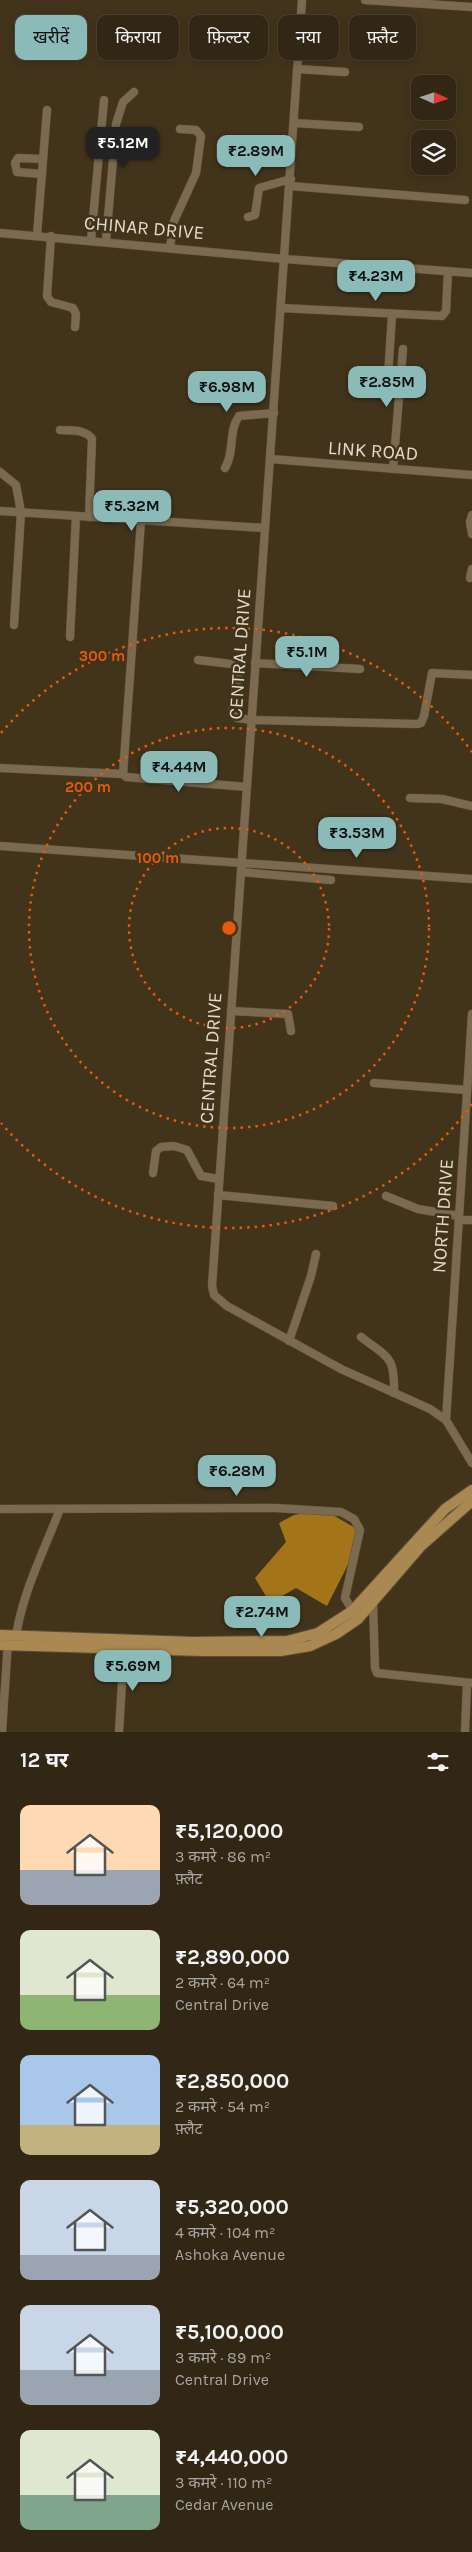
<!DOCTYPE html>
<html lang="hi">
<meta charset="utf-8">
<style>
body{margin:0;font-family:Karla,"Noto Sans Devanagari",sans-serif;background:#3d3222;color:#f1f3f6;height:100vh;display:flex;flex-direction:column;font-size:19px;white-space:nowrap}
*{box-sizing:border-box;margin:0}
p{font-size:16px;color:#a8a5a0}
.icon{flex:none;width:28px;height:28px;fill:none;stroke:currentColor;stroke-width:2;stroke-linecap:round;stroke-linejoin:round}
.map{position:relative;height:1732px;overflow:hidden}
.drawer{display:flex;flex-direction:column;background:#322614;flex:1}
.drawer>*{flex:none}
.banner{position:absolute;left:15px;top:15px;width:442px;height:45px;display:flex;gap:10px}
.needle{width:32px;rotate:93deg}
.buttons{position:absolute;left:411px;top:75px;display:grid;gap:10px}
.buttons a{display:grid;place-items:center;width:45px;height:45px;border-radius:10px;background:#322614;box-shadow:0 2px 8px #0003,0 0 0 1px #4d4334;font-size:25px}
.price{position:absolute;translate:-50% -42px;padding:0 11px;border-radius:10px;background:#8bbbb9;color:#111;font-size:16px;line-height:32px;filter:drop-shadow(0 1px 2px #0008)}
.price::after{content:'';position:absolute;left:50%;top:30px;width:15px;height:11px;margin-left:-8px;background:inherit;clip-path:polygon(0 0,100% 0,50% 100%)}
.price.active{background:#222;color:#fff}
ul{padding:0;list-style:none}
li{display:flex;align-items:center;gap:15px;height:125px;padding:0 20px}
li span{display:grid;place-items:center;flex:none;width:140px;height:100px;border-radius:10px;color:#555}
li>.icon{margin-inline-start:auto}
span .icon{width:60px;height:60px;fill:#fffc;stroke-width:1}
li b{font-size:21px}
h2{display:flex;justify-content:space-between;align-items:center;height:60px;padding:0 20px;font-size:21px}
.chip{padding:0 18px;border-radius:10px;background:#322614;box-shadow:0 2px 8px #0003,0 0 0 1px #4d4334;font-size:18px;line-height:45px}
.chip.active{background:#8bbbb9;color:#111}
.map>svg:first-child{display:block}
.water{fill:#a47518}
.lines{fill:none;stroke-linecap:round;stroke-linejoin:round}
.minor-casing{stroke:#5d503b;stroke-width:9}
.major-casing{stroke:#5d503b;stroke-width:12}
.minor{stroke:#7b6a50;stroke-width:8}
.major{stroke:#aa8851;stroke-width:10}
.ring{fill:none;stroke:#e8590c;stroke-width:2.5;stroke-dasharray:2.5 5}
.labels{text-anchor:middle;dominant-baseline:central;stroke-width:5;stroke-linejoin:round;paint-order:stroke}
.street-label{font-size:19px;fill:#e4dacc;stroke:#42331b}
.centre{fill:#e8590c;stroke:#42331b;stroke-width:2.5}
.ring-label{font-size:15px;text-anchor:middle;font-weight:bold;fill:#e8590c;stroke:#42331b;stroke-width:5;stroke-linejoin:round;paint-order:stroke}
</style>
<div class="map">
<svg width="472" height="1732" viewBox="0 0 472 1732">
<rect width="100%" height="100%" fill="#42331b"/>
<polygon class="water" points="324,1510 364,1533 327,1606 296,1588 270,1603 255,1578 286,1542 279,1523 294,1515"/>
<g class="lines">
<defs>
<g id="minor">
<polyline points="302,0 212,1286 214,1295 227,1306 341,1369 430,1409 446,1420 472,1463"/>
<polyline points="365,0 472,7"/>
<polyline points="297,69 345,72"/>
<polyline points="294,123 359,127"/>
<polyline points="42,174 17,172 15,163 18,158 43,159"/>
<polyline points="290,186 465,200"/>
<polyline points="248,217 255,215 259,188 291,179"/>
<polyline points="0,233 285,259 472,273"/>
<polyline points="37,235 47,110"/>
<polyline points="51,236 47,296 51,302 73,308 76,314 75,327"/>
<polyline points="91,240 104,100"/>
<polyline points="106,241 116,124 123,102 134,92"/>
<polyline points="170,247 174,221 196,173 201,136 196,130 180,129"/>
<polyline points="281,308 442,316 446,311 448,271"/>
<polyline points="392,315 388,376 390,379 400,380"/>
<path d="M60 430C71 431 86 429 92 439L89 517"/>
<polyline points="271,459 472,475"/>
<path d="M225 468C235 452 228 431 239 416L274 413"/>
<polyline points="393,469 403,349"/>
<polyline points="0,472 16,485 21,512 14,625"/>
<polyline points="0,511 265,528"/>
<polyline points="472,515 470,522 472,534"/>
<polyline points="470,578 472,569"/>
<polyline points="70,637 76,516"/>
<polyline points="198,660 231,664 239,667 232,713 237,718 252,720 417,724 421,723 424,716 432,673 472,675"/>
<polyline points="255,663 360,669"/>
<polyline points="0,768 123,774 126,777 247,787"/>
<polyline points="123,774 141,521"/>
<polyline points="410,798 442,799 472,806"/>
<polyline points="0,846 472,879"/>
<polyline points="241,872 331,880"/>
<polyline points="231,1011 288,1014 291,1031"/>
<polyline points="374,1083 467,1090"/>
<polyline points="153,1173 156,1151 161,1147 174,1146 187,1150 201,1176 219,1179"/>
<polyline points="218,1195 333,1206"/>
<polyline points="386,1196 418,1209 459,1216"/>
<polyline points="459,1220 472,1220"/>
<path d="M361 1337C389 1358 395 1357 394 1393"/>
<polyline points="289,1341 311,1276 316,1254"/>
<polyline points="446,1420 472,1014"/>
<polyline points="0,1509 276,1508 341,1512 354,1519 360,1530 345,1598 355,1615"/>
<polyline points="373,1602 375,1668 377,1673 472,1683"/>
<path d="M16 1636C23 1591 44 1551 60 1509"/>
<polyline points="2,1732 8,1641"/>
<polyline points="119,1732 124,1650"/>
<polyline points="465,1732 467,1683"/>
</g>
<g id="major">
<polyline points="0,1635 192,1642 287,1641 318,1633 352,1611 445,1509 472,1490"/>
<polyline points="0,1645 203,1651 280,1651 310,1646 336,1634 358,1619 421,1546 472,1501"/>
</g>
</defs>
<use href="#minor" class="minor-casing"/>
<use href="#major" class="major-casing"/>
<use href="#minor" class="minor"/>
<use href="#major" class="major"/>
</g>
<g class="ring">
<circle cx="229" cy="928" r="100"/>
<circle cx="229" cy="928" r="200"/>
<path d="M472 1104A300 300 0 0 1 1 1123M1 733A300 300 0 0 1 472 752"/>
</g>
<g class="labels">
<g class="street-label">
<text transform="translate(144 228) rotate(5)">CHINAR DRIVE</text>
<text transform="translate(373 451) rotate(4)">LINK ROAD</text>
<text transform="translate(240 654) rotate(-86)">CENTRAL DRIVE</text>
<text transform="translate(211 1058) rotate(-86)">CENTRAL DRIVE</text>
<text transform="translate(443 1216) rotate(-86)">NORTH DRIVE</text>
</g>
</g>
<circle cx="229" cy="928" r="8" class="centre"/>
<g class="ring-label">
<text x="102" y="661">300 m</text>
<text x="88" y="792">200 m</text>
<text x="158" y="863">100 m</text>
</g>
</svg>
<div class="buttons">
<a><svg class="needle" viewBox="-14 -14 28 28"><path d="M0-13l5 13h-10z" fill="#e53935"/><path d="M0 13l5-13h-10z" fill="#a8a5a0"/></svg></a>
<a><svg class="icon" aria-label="layers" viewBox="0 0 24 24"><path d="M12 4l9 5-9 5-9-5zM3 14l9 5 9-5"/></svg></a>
</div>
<b class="price active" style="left:123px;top:169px">₹5.12M</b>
<b class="price" style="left:256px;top:177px">₹2.89M</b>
<b class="price" style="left:376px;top:302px">₹4.23M</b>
<b class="price" style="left:387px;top:408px">₹2.85M</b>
<b class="price" style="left:227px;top:413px">₹6.98M</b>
<b class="price" style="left:132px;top:532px">₹5.32M</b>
<b class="price" style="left:307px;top:678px">₹5.1M</b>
<b class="price" style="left:179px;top:793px">₹4.44M</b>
<b class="price" style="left:357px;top:859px">₹3.53M</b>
<b class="price" style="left:237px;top:1497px">₹6.28M</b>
<b class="price" style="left:262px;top:1638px">₹2.74M</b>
<b class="price" style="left:133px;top:1692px">₹5.69M</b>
<div class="banner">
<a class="chip active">खरीदें</a>
<a class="chip">किराया</a>
<a class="chip">फ़िल्टर</a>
<a class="chip">नया</a>
<a class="chip">फ़्लैट</a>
</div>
</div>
<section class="drawer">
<h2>12 घर<svg class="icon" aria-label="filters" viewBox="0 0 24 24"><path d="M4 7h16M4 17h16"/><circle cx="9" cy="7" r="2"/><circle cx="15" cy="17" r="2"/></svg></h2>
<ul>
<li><span style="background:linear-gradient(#ffd9b3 65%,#9aa5b1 0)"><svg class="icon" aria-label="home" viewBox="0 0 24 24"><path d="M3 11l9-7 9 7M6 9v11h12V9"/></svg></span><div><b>₹5,120,000</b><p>3 कमरे · 86 m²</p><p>फ़्लैट</p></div></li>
<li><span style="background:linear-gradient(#dfe7d0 65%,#8fb573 0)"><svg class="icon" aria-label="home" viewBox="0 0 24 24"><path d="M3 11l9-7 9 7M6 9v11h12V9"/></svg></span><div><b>₹2,890,000</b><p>2 कमरे · 64 m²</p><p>Central Drive</p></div></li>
<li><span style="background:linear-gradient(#a9c7e8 70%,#c2b280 0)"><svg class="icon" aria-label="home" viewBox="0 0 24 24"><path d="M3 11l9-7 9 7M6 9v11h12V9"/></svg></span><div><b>₹2,850,000</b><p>2 कमरे · 54 m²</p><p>फ़्लैट</p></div></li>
<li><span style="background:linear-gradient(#c9d6e8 75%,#9aa5b1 0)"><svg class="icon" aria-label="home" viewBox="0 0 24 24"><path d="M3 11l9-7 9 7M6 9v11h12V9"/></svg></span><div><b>₹5,320,000</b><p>4 कमरे · 104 m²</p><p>Ashoka Avenue</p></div></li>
<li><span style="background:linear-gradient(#c9d6e8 65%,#9aa5b1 0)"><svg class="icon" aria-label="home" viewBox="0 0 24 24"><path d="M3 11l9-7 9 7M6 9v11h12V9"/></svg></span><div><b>₹5,100,000</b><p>3 कमरे · 89 m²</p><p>Central Drive</p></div></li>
<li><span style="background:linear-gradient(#dfe7d0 65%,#7fa58c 0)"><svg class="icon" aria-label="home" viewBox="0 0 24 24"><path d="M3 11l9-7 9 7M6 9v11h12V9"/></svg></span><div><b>₹4,440,000</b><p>3 कमरे · 110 m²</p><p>Cedar Avenue</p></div></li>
</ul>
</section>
